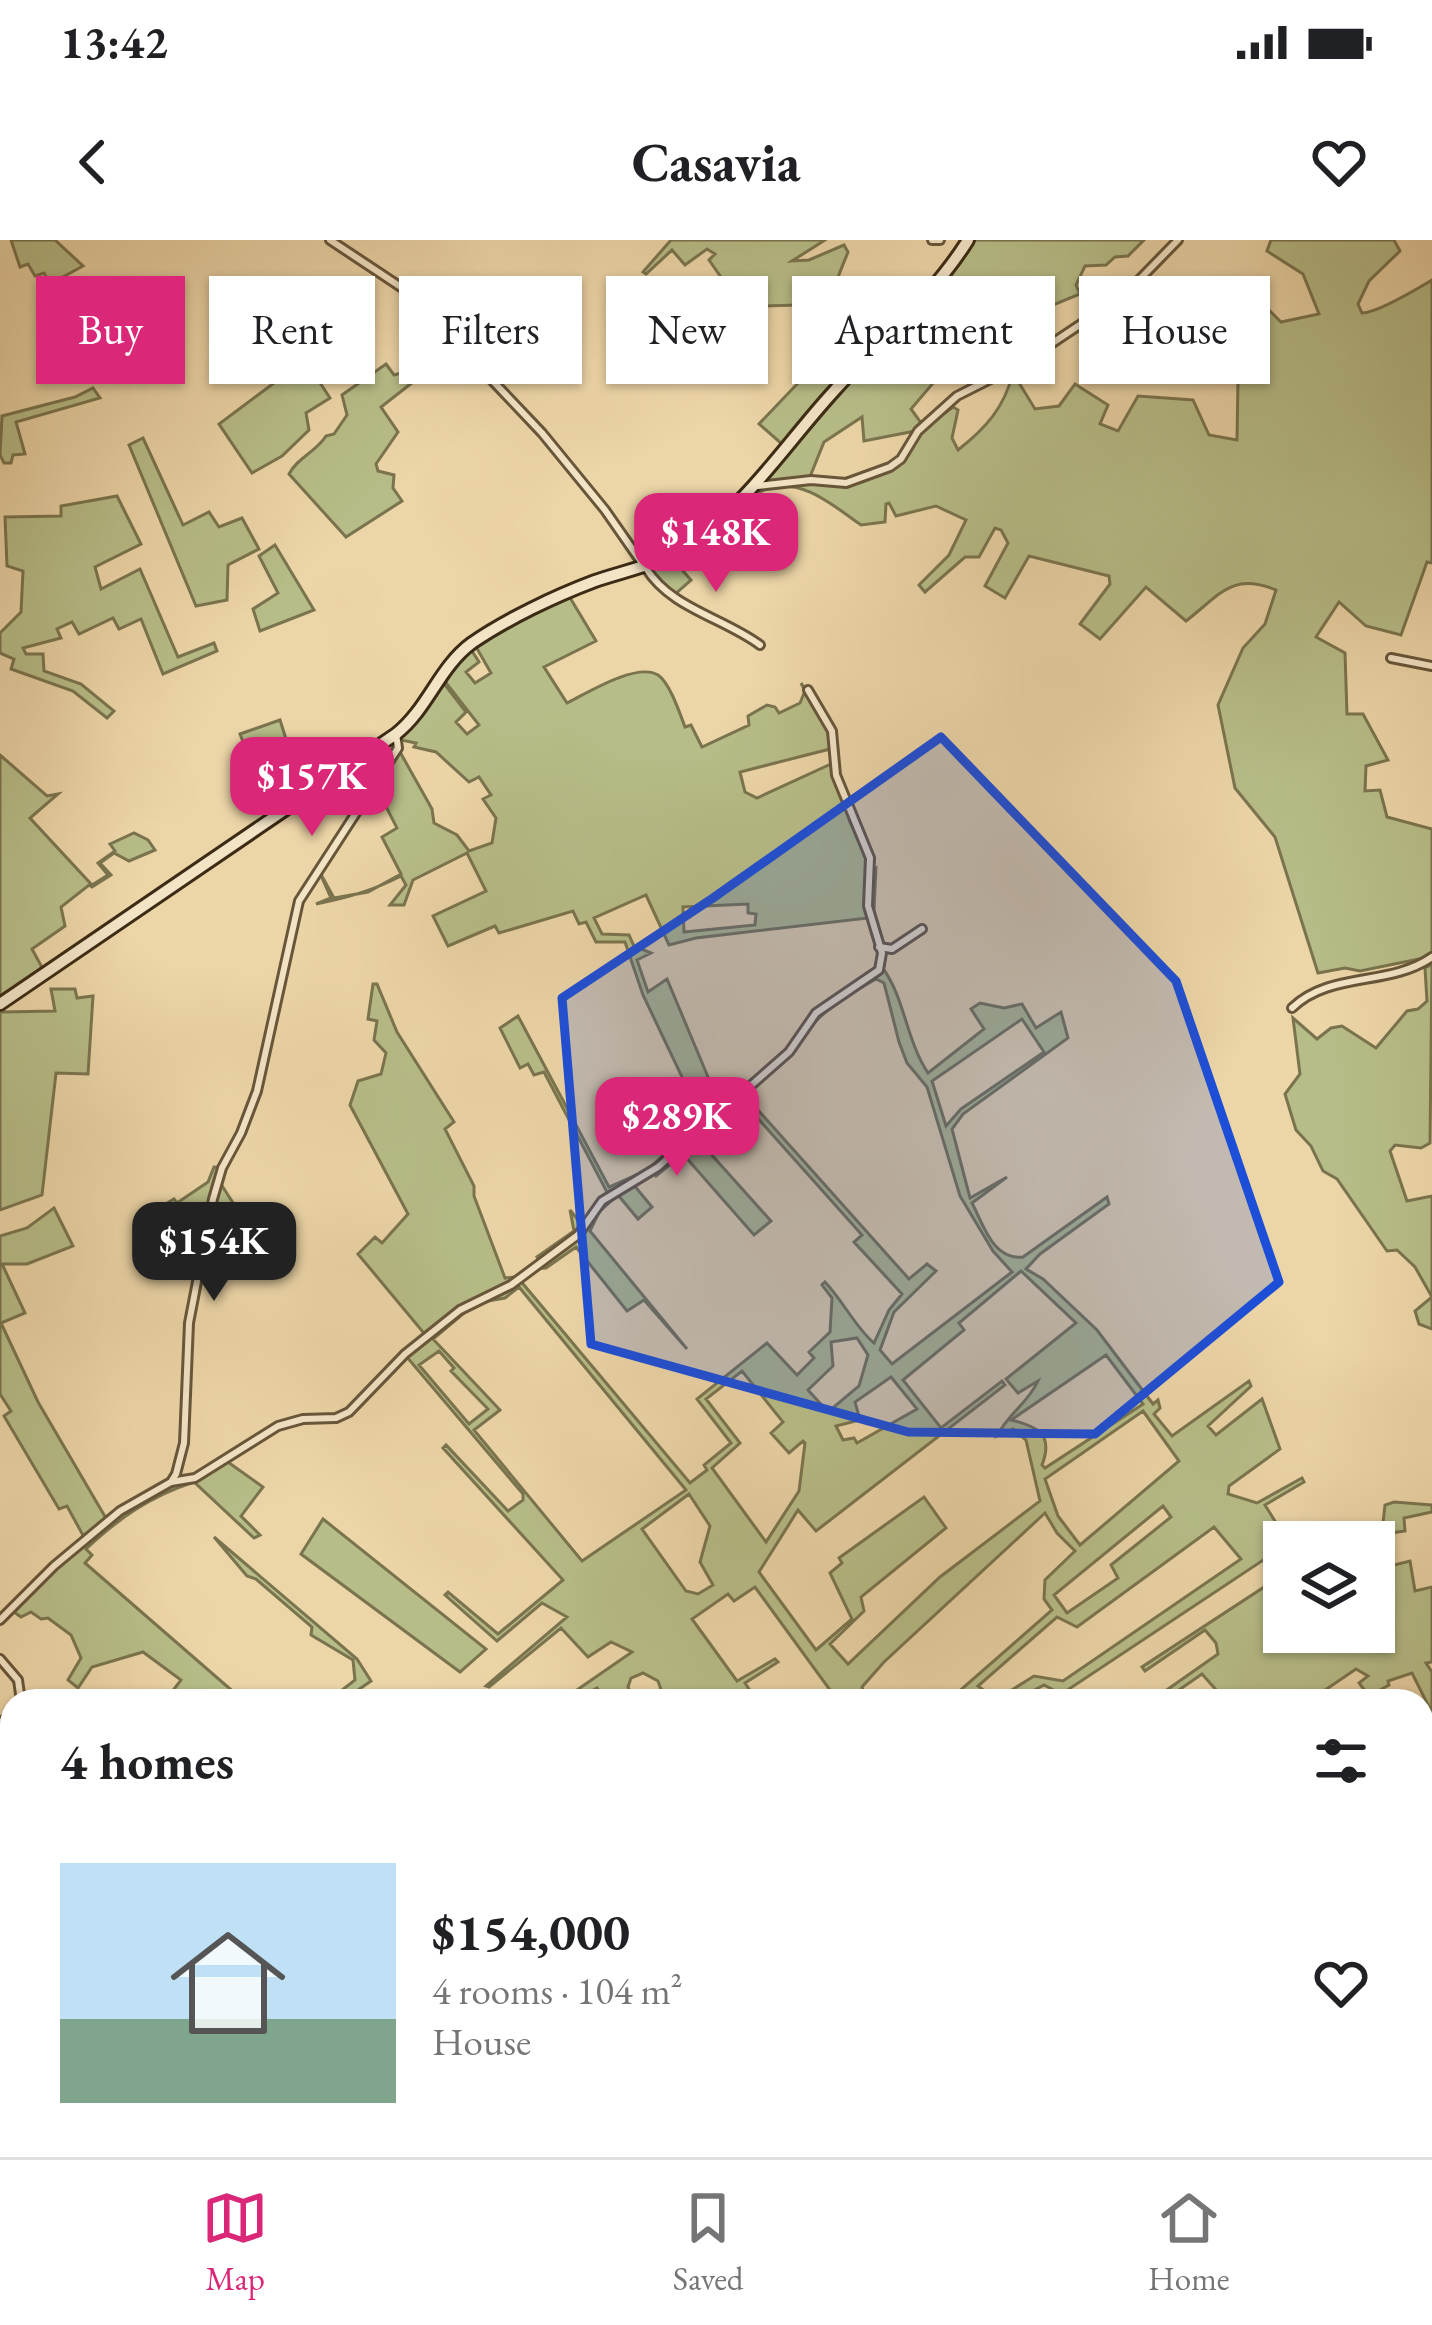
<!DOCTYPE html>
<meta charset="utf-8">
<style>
body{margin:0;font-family:"EB Garamond",serif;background:#f6f6f6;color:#202124;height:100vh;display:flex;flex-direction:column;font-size:45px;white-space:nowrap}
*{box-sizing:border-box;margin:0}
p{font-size:39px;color:#757577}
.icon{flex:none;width:66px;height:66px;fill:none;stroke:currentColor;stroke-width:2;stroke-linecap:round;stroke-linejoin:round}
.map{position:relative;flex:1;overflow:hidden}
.details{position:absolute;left:0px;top:1449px;width:1434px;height:468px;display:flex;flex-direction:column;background:#fff;border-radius:36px 36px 0 0;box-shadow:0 3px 9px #0004}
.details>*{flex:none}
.banner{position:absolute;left:36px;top:36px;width:1362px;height:108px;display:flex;gap:24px}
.tools{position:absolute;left:1263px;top:1281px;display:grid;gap:24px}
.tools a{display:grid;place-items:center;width:132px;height:132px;border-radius:0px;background:#fff;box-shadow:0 3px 9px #0004;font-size:60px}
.price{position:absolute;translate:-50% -102px;padding:0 27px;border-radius:24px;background:#db2777;color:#fff;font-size:39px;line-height:78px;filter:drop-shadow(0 3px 6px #0008)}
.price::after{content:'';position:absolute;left:50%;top:72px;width:36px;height:27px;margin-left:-18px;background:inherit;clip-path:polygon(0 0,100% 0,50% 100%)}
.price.current{background:#222;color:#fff}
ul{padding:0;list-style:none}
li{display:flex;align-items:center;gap:36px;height:300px;padding:0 60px}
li+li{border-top:3px solid #e0e0e0}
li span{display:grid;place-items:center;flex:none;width:336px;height:240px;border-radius:0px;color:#555}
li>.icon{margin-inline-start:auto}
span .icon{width:144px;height:144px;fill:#fffc;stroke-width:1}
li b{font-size:51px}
h2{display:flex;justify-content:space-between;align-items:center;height:144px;padding:0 60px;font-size:51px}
.pill{padding:0 42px;border-radius:0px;background:#fff;box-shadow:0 3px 9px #0004;font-size:42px;line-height:108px}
.pill.current{background:#db2777;color:#fff}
.status{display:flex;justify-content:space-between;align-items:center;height:84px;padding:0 60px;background:#fff;direction:ltr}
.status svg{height:33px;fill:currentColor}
header{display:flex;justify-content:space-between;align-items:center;height:156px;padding:0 60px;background:#fff;font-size:54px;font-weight:700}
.menu{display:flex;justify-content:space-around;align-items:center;height:168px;border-top:3px solid #e0e0e0;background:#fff;font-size:33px;color:#757577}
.menu a{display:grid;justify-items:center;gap:6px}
.menu .current{color:#db2777}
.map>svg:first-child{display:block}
.green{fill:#b7bd88;stroke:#7a744e;stroke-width:3;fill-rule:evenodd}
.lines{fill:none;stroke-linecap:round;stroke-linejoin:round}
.minor-casing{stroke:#68563a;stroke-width:12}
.secondary-casing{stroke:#3c2b15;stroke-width:16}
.minor{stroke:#f3e4c6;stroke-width:6}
.secondary{stroke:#f3e4c6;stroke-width:10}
.marked{fill:#1d4ed8;fill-opacity:0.2;stroke:#1d4ed8;stroke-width:9;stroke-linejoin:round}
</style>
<div class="status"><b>13:42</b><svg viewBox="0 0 49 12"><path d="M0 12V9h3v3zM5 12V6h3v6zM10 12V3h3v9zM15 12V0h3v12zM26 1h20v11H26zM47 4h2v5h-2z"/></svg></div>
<header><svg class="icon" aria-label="back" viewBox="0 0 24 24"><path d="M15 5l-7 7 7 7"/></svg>Casavia<svg class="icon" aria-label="heart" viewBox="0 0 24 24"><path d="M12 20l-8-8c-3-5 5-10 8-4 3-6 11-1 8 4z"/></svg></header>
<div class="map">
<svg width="1432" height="1917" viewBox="0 0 1432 1917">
<rect width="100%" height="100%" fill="#ecd5a7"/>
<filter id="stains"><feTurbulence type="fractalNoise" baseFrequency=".00167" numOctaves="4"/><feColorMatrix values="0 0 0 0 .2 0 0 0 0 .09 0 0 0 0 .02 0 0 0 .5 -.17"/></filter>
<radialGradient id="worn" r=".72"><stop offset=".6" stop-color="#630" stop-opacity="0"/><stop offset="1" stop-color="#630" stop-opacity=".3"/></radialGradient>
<g class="green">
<polygon points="11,0 55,0 83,26 50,44 44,33 35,36 28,24 20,27"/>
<path d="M671 0H825L792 21 809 20 844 5 848 12C836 43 825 55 860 75L890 54 902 52 851 93 828 118 831 123 914 61 773 215 782 204 759 184 799 142 810 115 839 88 829 77 800 74 799 65 760 66 748 51 735 57 709 20 715 14 707 9 685 25 672 10 646 34 643 32Z"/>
<polygon points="973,0 1144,0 1128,16 1115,17 1106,25 1085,26 1076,45 1080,54 1036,72 1025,61 1013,59 1000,72 998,97 951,122 911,169 922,184 915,191 864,201 862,177 824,202 809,239 767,243 767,238"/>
<path d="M1271 0H1394L1400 11 1369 41 1358 64 1362 73C1376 73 1417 49 1432 40V323L1427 322 1401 395 1366 386 1339 362 1316 397 1345 413 1347 474H1363L1388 520 1366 526 1365 551 1380 550 1387 577 1432 589V712L1424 718 1360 731 1345 728 1318 733 1275 597 1235 548 1218 465 1243 408 1265 384 1276 350C1232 332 1221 354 1186 381L1146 347 1100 399 1080 384 1110 344 1109 336 1029 316 1005 358 985 346 1008 303 1001 290 995 288 979 317H965L925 352 919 345 949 315 966 280 936 266 896 276 889 263 886 264 885 282 861 285C835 267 801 236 766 249 750 255 735 274 722 285L725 290 676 323 691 340 674 355 651 334 650 327 760 248 811 242 852 244 892 230 909 212 919 192 953 167 958 170 952 198 958 210C986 188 1004 168 1013 133L1035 169 1059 166 1075 144 1108 165 1100 184 1118 191 1138 156 1193 160 1209 195 1237 200 1239 79 1246 65 1238 50 1245 46 1281 82 1319 74 1303 34 1267 11Z"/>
<polygon points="305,120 330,158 306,173 309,190 282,216 252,233 219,184"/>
<path d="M386 124 394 135 416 129 422 135 381 167 398 192 376 224 378 231 394 235 393 248 402 261 346 297 289 234C298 217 316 212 326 196L334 194 347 175 342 155Z"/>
<polygon points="93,148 100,158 16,182 25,214 13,215 11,223 4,223 0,215 2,176 75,157"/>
<polygon points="143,198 183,285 209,272 219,287 242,278 259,309 228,325 227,360 196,366 129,205"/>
<polygon points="117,256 141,304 95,327 101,349 140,329 178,417 214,403 217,411 163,434 141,379 119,389 113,378 79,394 72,382 57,389 61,398 23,408 26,414 43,414 44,431 81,444 114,471 107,478 73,451 11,429 14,419 0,413 0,393 21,372 23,331 7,326 5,277 61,276 61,266"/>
<polygon points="275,305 314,370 260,391 253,369 278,353 259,316"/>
<path d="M569 356 596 401 544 427 567 463C587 453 637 422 658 435 670 443 680 474 685 487L691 485 702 507 749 485 748 476 767 465 775 467 779 473 800 463 805 451 801 443 827 484 830 509 740 532 745 552 757 558 831 524 850 582 872 630 876 628 874 669 867 673 868 678 696 698 669 705 646 655 594 678 602 694 629 695 634 706 651 713 637 720 648 752 667 739 721 868 693 894 771 981 754 995 683 914 656 936 653 932 633 944 652 967 638 979 618 955 599 972 590 991 687 1109 644 1060 627 1071 576 1007 546 1028 533 1029 541 1023 537 1017 574 991 570 970 582 985 608 954 544 832 534 835 528 824 520 828 500 788 518 776 609 947 647 930 703 881 643 755 625 702H596L586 682 579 684 573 671 499 693 495 686 448 706 433 676 486 651 467 613 413 640 404 665H390L406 645 401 636C372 651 346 658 316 664L331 658 318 629 334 658 368 652 401 634 382 597 397 588 379 553 365 560 400 512 432 569 434 583 457 595 469 611 492 603 496 578 483 559 491 555 479 537 469 542 436 512 414 507 416 503 401 500 400 494 442 441 466 472 456 482 467 494 479 485 443 439 470 408 479 422 466 432 475 443 491 433 475 405ZM748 664V673L756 674 755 685 684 692 683 667Z"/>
<polygon points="280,480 286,499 269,506 287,564 272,575 240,494"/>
<polygon points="0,515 47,556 58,554 30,578 92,645 108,635 98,623 115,611 110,604 134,593 148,600 155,610 129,621 114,613 100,623 111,635 92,647 89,645 61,667 65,686 32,709 44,731 0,760"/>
<polygon points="1432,724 1430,903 1421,908 1395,905 1390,911 1407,961 1432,956 1432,1089 1419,1084 1415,1071 1432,1057 1415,1027 1397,1010 1387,1011 1337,939 1323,931 1311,906 1296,890 1285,854 1300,834 1293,778 1317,799 1331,788 1342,786 1376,808 1407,771 1418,769 1427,761 1425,728"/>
<path d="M882 727C905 758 906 800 928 833L984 789 971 769 980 763 1004 768 1022 764 1036 788 1061 772 1068 798 963 874 952 889 970 958 1007 937 972 963C984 986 993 1020 1023 1017L1107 957 1109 964 1040 1014 1026 1029 1043 1039 1097 1090 1153 1164 1158 1160 1160 1168 1154 1174 1172 1196 1249 1141 1251 1146 1208 1186 1216 1195 1262 1159 1280 1209 1229 1246 1228 1254 1257 1263 1302 1238 1304 1242 1265 1265 1288 1302C1321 1292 1351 1291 1383 1283L1385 1265 1394 1262 1432 1265V1272L1404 1278 1405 1291 1329 1302H1284V1314L1280 1309 1066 1451 1074 1461 1044 1445 1014 1461H948L1052 1370 1044 1359 1045 1340 1075 1311 1057 1293 1045 1273 884 1422 862 1447 866 1461H838L755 1347 734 1361 728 1354 692 1379 737 1441 775 1419 778 1422 745 1443 757 1461H665L658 1441 643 1433 631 1438 628 1447 634 1461 622 1457 607 1461 597 1448 575 1461H561L632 1412 611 1402 588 1417 561 1388 489 1447 486 1446 567 1377 542 1363 497 1401 445 1355 448 1352 498 1394 563 1340 443 1208 446 1205 508 1271 523 1260V1254L406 1116 428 1098 358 1014 375 997 382 1003 408 974 350 865 358 841 381 834 386 813 374 800 377 781 368 779 373 744H377L397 792 454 882 445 889 474 946V956L505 1038 522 1036 519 1039 690 1243 707 1230 704 1225 731 1203 697 1159 767 1103 797 1135 814 1118 809 1112 830 1092 832 1058 822 1045 825 1042C844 1062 855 1087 874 1103L889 1070 902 1054 854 1002 862 995 738 856 742 852 909 1039 927 1024 936 1031 894 1072 880 1110 892 1124 1012 1032 993 1011 960 956 927 847 907 823 899 802 884 743 876 739C851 753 823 770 805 793L810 780ZM1022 779 1044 812 961 869 946 886 932 841ZM1021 1031 1076 1083 1006 1139 1018 1153 1038 1141C1028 1163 1008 1174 997 1196L1013 1189 1026 1200 1040 1261 940 1337 848 1424 830 1404 864 1371 861 1357 946 1288 924 1257 839 1318 842 1323 830 1333 852 1379 816 1410 759 1332 798 1270 816 1291 1005 1145 1002 1141 941 1188 903 1140 964 1090 959 1083ZM519 1047 686 1250 582 1321 474 1190 500 1170 433 1099 476 1063 505 1058ZM857 1098 868 1115 859 1146 828 1172 808 1150 833 1126 831 1102ZM439 1111 454 1128 451 1131 488 1169 469 1184 419 1125ZM1106 1115 1143 1164 1045 1228 1042 1225C1054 1194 1037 1186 1011 1180ZM742 1131 783 1182 771 1193 789 1213 803 1201 805 1203 799 1251 766 1302 712 1228 740 1203 706 1159ZM891 1137 917 1169 857 1203 854 1198 843 1200 836 1186 860 1180 855 1162ZM1143 1171 1179 1221 1080 1305 1058 1276 1045 1239ZM689 1254 710 1286 700 1322 713 1345 698 1354 686 1351 642 1289ZM1163 1266 1171 1277 1111 1325 1118 1338 1067 1373 1054 1355ZM1214 1287 1241 1319 1063 1441 1034 1436 996 1460 978 1446 1057 1377 1077 1387Z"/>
<polygon points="51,749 75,749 77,758 93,756 88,834 56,833 42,955 0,970 0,767 6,763 3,772 55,771"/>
<polygon points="214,927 223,928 219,941 253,994 231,1008 222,995 188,1017 157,969 174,959 177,963 208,942"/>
<polygon points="54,968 73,1006 27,1024 2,1024 25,1073 1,1083 38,1162 107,1280 85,1299 67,1266 59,1269 4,1176 11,1171 0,1154 0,996 27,988"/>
<path d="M225 1220 263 1247 241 1276 260 1295 254 1298 194 1242C150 1256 118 1279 86 1309L92 1315 85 1323 244 1461H165L181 1440 143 1412 92 1427 78 1448 68 1440 81 1418 71 1395 48 1378 41 1379 31 1372 21 1377 11 1370C44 1334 91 1289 133 1265 163 1247 195 1238 225 1220Z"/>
<polygon points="323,1279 486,1409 460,1432 301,1314"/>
<polygon points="214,1297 357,1419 371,1441 342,1461 328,1461 355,1440 353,1420 311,1395 312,1387 256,1339 247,1336"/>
<polygon points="1410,1321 1415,1351 1432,1347 1432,1422 1426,1423 1432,1432 1432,1473 1412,1433 1388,1441 1389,1445 1369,1456 1359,1443 1368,1436 1356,1429 1309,1461 1226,1461 1202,1434 1163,1461 1151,1461 1218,1414 1216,1403 1205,1390 1145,1431 1142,1427 1284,1334 1284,1392 1374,1392 1374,1330"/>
<polygon points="768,1905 1075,1905 1081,1917 764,1917"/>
</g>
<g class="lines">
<defs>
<g id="minor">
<polyline points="330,0 443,75 470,117 542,193 605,270 644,326"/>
<polyline points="932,0 940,0"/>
<polyline points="758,246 811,240 846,243 890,227 901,219 918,191 957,156 1024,122 1090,78 1139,40 1178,0"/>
<path d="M646 328C670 368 724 378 760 405"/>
<polyline points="1391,418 1432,426"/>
<polyline points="879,707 892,709 922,689"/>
<path d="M1292 768C1330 731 1389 747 1432 717"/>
<polyline points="171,1242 195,1238 278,1186 303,1179 336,1178 349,1172 405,1114 460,1070 511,1045 578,995 602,961 658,927 789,812 816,773 879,730 882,713 868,666 870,618 836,535 832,491 808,450"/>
<polyline points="0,1380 54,1326 120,1271 171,1242 176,1234 184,1203 189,1083 213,959 222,928 241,893 257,851 299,661 398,508 396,494"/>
<polyline points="0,1419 18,1440 21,1461"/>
<polyline points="0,1483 12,1474"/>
<polyline points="2,1917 12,1905"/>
</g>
<path id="secondary" d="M0 764 396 494C428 469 439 427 472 403 507 379 555 356 595 341 621 332 649 327 673 313 743 273 781 209 834 151 879 100 932 58 968 0"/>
</defs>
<use href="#minor" class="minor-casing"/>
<use href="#secondary" class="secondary-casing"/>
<use href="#minor" class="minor"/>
<use href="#secondary" class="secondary"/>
</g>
<path class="marked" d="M941 497 1176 741 1279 1042 1095 1194 908 1192 591 1104 562 758 713 658Z"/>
<rect width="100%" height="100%" filter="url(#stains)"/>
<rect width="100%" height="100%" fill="url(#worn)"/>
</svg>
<div class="tools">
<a><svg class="icon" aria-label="layers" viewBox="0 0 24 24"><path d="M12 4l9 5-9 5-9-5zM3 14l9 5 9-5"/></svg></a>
</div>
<b class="price" style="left:716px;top:355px">$148K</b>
<b class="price" style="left:312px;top:599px">$157K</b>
<b class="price" style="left:677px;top:939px">$289K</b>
<b class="price current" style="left:214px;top:1064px">$154K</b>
<div class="banner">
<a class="pill current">Buy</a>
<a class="pill">Rent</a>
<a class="pill">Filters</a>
<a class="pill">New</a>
<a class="pill">Apartment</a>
<a class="pill">House</a>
</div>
<section class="details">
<h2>4 homes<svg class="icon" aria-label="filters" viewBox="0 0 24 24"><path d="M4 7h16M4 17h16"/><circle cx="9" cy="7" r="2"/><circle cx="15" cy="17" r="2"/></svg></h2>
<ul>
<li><span style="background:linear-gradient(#bfe0f5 65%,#7fa58c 0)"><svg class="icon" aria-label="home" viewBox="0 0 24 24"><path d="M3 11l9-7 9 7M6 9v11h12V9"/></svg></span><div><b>$154,000</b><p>4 rooms · 104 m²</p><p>House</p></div><svg class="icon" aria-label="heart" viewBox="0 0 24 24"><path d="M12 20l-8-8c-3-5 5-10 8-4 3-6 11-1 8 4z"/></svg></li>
</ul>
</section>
</div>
<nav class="menu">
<a class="current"><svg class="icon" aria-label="map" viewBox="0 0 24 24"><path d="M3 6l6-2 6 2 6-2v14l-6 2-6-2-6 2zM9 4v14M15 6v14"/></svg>Map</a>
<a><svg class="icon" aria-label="saved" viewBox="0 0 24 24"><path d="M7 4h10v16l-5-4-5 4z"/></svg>Saved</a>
<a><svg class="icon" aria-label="home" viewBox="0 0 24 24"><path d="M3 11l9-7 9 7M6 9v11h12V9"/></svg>Home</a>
</nav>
